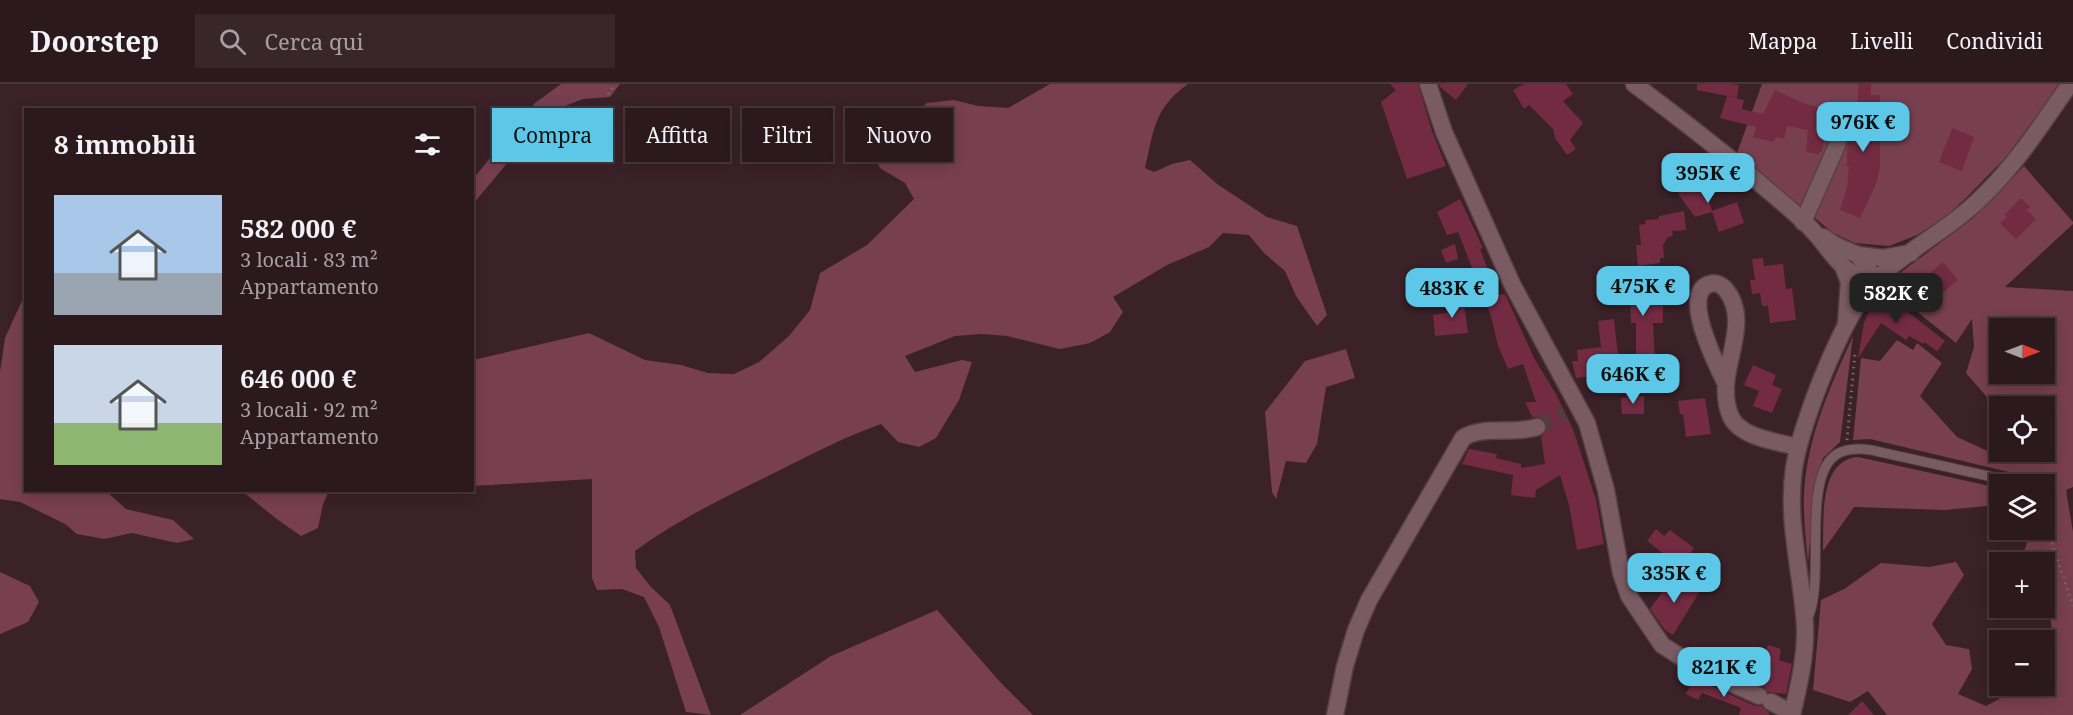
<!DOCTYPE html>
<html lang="it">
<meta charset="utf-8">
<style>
body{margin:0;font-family:"Noto Serif",serif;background:#38262b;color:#f1f3f6;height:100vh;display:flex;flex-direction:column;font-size:22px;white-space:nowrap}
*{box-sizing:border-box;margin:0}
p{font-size:20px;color:#a6a0a4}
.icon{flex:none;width:33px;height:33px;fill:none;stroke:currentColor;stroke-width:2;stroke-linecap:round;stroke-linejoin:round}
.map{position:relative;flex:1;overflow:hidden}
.drawer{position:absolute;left:24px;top:24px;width:450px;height:384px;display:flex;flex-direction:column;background:#2c191e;border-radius:0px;box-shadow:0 3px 15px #0003,0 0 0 2px #48383c}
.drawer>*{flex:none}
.guide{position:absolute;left:492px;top:24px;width:570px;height:54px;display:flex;gap:12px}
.needle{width:39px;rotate:90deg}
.buttons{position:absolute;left:1989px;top:234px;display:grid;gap:12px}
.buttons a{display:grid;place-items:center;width:66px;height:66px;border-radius:0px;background:#2c191e;box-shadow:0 3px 15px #0003,0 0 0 2px #48383c;font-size:30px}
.price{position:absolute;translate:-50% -51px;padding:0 14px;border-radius:12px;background:#5dc7e8;color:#111;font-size:20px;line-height:39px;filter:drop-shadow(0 2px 3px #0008)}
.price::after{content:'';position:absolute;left:50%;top:36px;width:18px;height:14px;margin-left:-9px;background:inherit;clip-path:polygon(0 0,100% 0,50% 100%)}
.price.active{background:#222;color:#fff}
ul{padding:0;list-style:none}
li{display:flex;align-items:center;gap:18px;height:150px;padding:0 30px}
li span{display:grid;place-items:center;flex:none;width:168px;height:120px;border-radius:0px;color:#555}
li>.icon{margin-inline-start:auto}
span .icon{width:72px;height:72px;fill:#fffc;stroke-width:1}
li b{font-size:26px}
h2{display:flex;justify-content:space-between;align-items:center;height:72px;padding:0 30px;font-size:26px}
.pill{padding:0 21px;border-radius:0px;background:#2c191e;box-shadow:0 3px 15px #0003,0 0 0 2px #48383c;font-size:21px;line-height:54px}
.pill.active{background:#5dc7e8;color:#111}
header{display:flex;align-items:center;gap:36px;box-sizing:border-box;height:84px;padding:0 30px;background:#2c191e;border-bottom:2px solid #48383c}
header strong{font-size:28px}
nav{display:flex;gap:33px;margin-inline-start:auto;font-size:21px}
.search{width:420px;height:54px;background:#38262b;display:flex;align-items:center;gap:15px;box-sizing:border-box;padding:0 21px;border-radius:0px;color:#a6a0a4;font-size:22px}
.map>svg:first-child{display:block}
.green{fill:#783f50;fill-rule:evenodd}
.building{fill:#732b43}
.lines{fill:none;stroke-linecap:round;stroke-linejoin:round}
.minor-tunnel{stroke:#533b41;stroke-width:16;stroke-dasharray:16 8;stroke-linecap:butt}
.service-casing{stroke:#564046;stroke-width:11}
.minor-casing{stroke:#564046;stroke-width:19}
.tertiary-casing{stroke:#564046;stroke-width:19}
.secondary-casing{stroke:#564046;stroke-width:19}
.path{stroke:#7d666c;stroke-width:3;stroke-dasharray:1.5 4.5;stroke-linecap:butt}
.service{stroke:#7a5b63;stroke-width:9}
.minor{stroke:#7a5b63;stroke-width:16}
.tertiary{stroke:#7a5b63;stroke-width:16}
.secondary{stroke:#7a5b63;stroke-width:16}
</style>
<header>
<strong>Doorstep</strong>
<div class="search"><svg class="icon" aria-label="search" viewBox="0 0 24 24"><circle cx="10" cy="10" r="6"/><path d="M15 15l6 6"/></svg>Cerca qui</div>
<nav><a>Mappa</a><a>Livelli</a><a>Condividi</a></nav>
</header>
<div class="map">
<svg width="2073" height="631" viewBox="0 0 2073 631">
<rect width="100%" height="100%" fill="#3b2128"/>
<g class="green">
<polygon points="561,0 620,0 610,13 583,15 550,28 473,120 473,95 535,19"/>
<path d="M1050 0H1188C1154 24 1154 46 1145 84L1154 88 1172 80 1190 76 1217 100 1267 133 1297 142 1327 231 1317 242 1296 212 1285 187 1264 169 1249 151 1223 149 1209 163 1167 181 1113 213 1123 228 1110 248 1090 259 1060 265 1007 252 982 250 955 252 905 272 915 288 962 276 972 278 959 316 936 354 919 363 898 358 881 340C844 353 808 372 772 390 725 413 677 436 635 467L636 484 650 502 670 521 711 631 686 628 659 543 644 513 622 505 597 506 592 494V395L473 402V276L589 249 645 276 681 281 708 289 734 290 759 278 789 252 810 226 820 189 867 161 914 115 905 99 880 84 875 74 888 42 910 33 927 19 954 16 978 22 1008 24Z"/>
<polygon points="1762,0 2060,0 2007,72 1966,114 1944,134 1917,151 1889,162 1855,159 1833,149 1737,69"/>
<path d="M2024 82 2073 138V140L2005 203 2073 207V403L2066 406 2073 448V631H1887L1868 607 1850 618 1813 606 1821 516 1844 505 1881 479 1929 483 1956 478 1964 491 1932 540 1946 561 1969 565 1972 585 1958 610 1986 622 2023 602H2044L2045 579 2054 561 2047 511 2045 509 2044 478H2020L2027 459 2021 446H2044V400H2007L2009 388 1870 355 1853 356 1861 274 1880 277 1897 256 1913 266 1917 259 1942 279 1920 312 1957 353 2005 375 2013 368H2044V322H2000L1999 327 1966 289 1974 263 1972 235 1956 259 1884 201 1972 135ZM2000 244H2044V290H2000Z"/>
<polygon points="25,210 26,406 106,407 126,425 173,436 194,455 177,459 132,449 104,455 77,450 65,440 20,418 0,415 0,288 5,254"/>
<path d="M1853 252 1840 358 1823 374 1815 399 1808 479C1806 456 1803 432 1804 410 1807 353 1830 303 1853 252Z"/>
<polygon points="1346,265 1355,294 1326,303 1317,360 1306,379 1286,377 1276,415 1272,408 1265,328 1305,277"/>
<path d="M1858 373 1999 404V423L1997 421 1945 426 1854 423 1823 467C1824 437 1818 376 1858 373Z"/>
<polygon points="242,407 329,407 323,420 318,444 301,452 278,436"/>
<polygon points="0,488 30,502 39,518 28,538 0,550"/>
<polygon points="937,526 1001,599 1033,631 740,631 831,572"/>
</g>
<g class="building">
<polygon points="1390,0 1418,0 1432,47 1446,82 1407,95 1381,18 1396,6"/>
<polygon points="1439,0 1468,0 1456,16 1440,3"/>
<polygon points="1524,0 1566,0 1573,10 1563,17 1583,39 1570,56 1576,65 1567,71 1555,54 1553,45 1529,21 1524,25 1513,6"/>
<polygon points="1697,0 1732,0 1739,1 1737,14 1697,6"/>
<polygon points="1859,0 1871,0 1871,11 1880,11 1880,84 1876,100 1860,134 1840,126 1847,103 1849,82 1847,82 1848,42 1855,43"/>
<polygon points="1775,6 1803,19 1827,26 1821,55 1824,56 1822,68 1819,68 1819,70 1806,68 1808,46 1787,42 1784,55 1776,53 1774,58 1753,53 1756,43 1720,34 1727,12 1744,16 1742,25 1763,30"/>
<polygon points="1952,44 1974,53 1962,87 1939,78"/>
<polygon points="1702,92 1712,127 1737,118 1744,139 1719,148 1712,128 1695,133 1679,111 1676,99"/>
<polygon points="2021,114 2030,123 2027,126 2036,135 2016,155 2000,139 2007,133 2004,131"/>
<polygon points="1460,115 1483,164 1480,165 1498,211 1505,210 1534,274 1556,310 1573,345 1596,416 1604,460 1577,466 1569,421 1560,391 1536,406 1535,414 1511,411 1513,391 1462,380 1469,365 1497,370 1496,374 1521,380 1521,384 1545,380 1541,353 1547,346 1547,341 1540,333 1532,333 1525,318 1536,318 1523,280 1508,285 1498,262 1491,232 1458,148 1447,151 1437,128"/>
<polygon points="1684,127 1686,146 1672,147 1673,152 1668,153 1663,161 1664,174 1660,174 1660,179 1638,182 1636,161 1641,161 1639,141 1646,140 1645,136 1659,135 1659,132"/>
<polygon points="1455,160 1458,175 1446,179 1441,166"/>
<polygon points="1763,174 1764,182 1783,180 1786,205 1792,204 1796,236 1770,239 1768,222 1762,222 1760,209 1752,210 1750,196 1755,196 1752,175"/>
<polygon points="1943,178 1958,196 1937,214 1922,196"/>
<polygon points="1641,195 1641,210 1663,210 1663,239 1653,239 1655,276 1636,277 1636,239 1631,239 1630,211 1621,212 1618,198"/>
<polygon points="1881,207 1945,257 1937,267 1924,258 1923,260 1909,252 1906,256 1881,239 1858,274 1864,239 1870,224"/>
<polygon points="1463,214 1468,249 1435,252 1433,231 1447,229 1445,216"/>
<polygon points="1614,235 1620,289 1576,294 1572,277 1578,277 1577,266 1601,263 1598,237"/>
<polygon points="1753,281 1776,291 1772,301 1782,305 1772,329 1753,322 1759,307 1744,301"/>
<polygon points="1644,312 1644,330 1622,330 1621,314"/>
<polygon points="1705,314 1711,350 1686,353 1683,330 1680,330 1678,317"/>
<polygon points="1656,445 1664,452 1670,446 1694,464 1681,483 1647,457"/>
<polygon points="1675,490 1700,507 1673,551 1665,546 1650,525"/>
<polygon points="1768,561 1781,565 1779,576 1792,580 1786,610 1768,608 1764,603 1753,598"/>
<polygon points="1694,594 1755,622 1762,622 1769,629 1769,631 1739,631 1741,624 1702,609 1698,616 1686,610"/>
<polygon points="1862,617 1874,631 1848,631"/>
</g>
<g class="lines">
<polyline class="minor-tunnel" points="1537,343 1565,329"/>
<defs>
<path id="service" d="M1809 531C1824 493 1804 405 1831 375 1841 364 1857 364 1871 366L2006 396"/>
<g id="minor">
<polyline points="1428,0 1444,48 1512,200 1587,339 1606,406 1621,489 1629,512 1662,561 1698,584 1759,612"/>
<polyline points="1803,138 1838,59"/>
<path d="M1726 300C1718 284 1679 208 1710 200 1716 198 1722 201 1726 206 1748 233 1728 271 1726 300 1725 312 1727 330 1735 339 1749 355 1779 358 1798 363"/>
<polyline points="1771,618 1792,629"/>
<path d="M1335 631 1345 582 1356 546 1369 516 1463 354C1481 341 1514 351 1537 343"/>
</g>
<g id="tertiary">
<path d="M1634 0C1678 33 1721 66 1763 102 1780 117 1799 131 1814 148 1835 171 1842 193 1876 196"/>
<polyline points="1823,153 1835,161 1858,171 1876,196"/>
<polyline points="1858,171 1883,174 1911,169"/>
<polyline points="1844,185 1849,198 1846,240"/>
</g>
<path id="secondary" d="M1792 631C1799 601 1806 572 1805 542 1802 489 1786 437 1794 384 1801 338 1845 226 1877 195 1909 164 1952 144 1984 111 2018 78 2043 38 2070 0"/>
</defs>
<use href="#service" class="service-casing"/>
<use href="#minor" class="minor-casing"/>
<use href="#tertiary" class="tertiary-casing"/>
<use href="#secondary" class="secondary-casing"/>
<g class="path">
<polyline points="608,10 615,0"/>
<polyline points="1847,356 1855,269"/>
<polyline points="2044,436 2073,522"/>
</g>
<use href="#service" class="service"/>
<use href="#minor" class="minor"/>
<use href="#tertiary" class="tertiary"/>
<use href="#secondary" class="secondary"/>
</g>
</svg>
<div class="buttons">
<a><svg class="needle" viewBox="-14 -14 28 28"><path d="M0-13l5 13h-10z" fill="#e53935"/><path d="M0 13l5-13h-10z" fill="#a6a0a4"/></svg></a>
<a><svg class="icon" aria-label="locate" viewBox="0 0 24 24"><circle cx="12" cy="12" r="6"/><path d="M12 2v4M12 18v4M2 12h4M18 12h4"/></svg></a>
<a><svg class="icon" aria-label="layers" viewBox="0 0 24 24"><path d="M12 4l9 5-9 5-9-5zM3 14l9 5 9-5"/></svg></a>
<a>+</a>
<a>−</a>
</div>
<b class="price" style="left:1863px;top:69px">976K €</b>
<b class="price" style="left:1708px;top:120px">395K €</b>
<b class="price" style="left:1643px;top:233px">475K €</b>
<b class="price" style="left:1452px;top:235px">483K €</b>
<b class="price active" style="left:1896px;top:240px">582K €</b>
<b class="price" style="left:1633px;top:321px">646K €</b>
<b class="price" style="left:1674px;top:520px">335K €</b>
<b class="price" style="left:1724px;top:614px">821K €</b>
<div class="guide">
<a class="pill active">Compra</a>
<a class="pill">Affitta</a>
<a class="pill">Filtri</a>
<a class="pill">Nuovo</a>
</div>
<section class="drawer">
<h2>8 immobili<svg class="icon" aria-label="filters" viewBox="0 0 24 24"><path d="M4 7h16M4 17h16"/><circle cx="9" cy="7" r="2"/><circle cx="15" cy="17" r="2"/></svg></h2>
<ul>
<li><span style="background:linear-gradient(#a9c7e8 65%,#9aa5b1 0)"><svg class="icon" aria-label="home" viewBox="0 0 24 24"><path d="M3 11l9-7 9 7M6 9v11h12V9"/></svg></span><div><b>582 000 €</b><p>3 locali · 83 m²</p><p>Appartamento</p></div></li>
<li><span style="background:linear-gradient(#c9d6e8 65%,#8fb573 0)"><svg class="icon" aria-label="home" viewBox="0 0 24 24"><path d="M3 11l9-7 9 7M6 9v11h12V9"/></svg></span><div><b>646 000 €</b><p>3 locali · 92 m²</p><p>Appartamento</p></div></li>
</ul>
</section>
</div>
